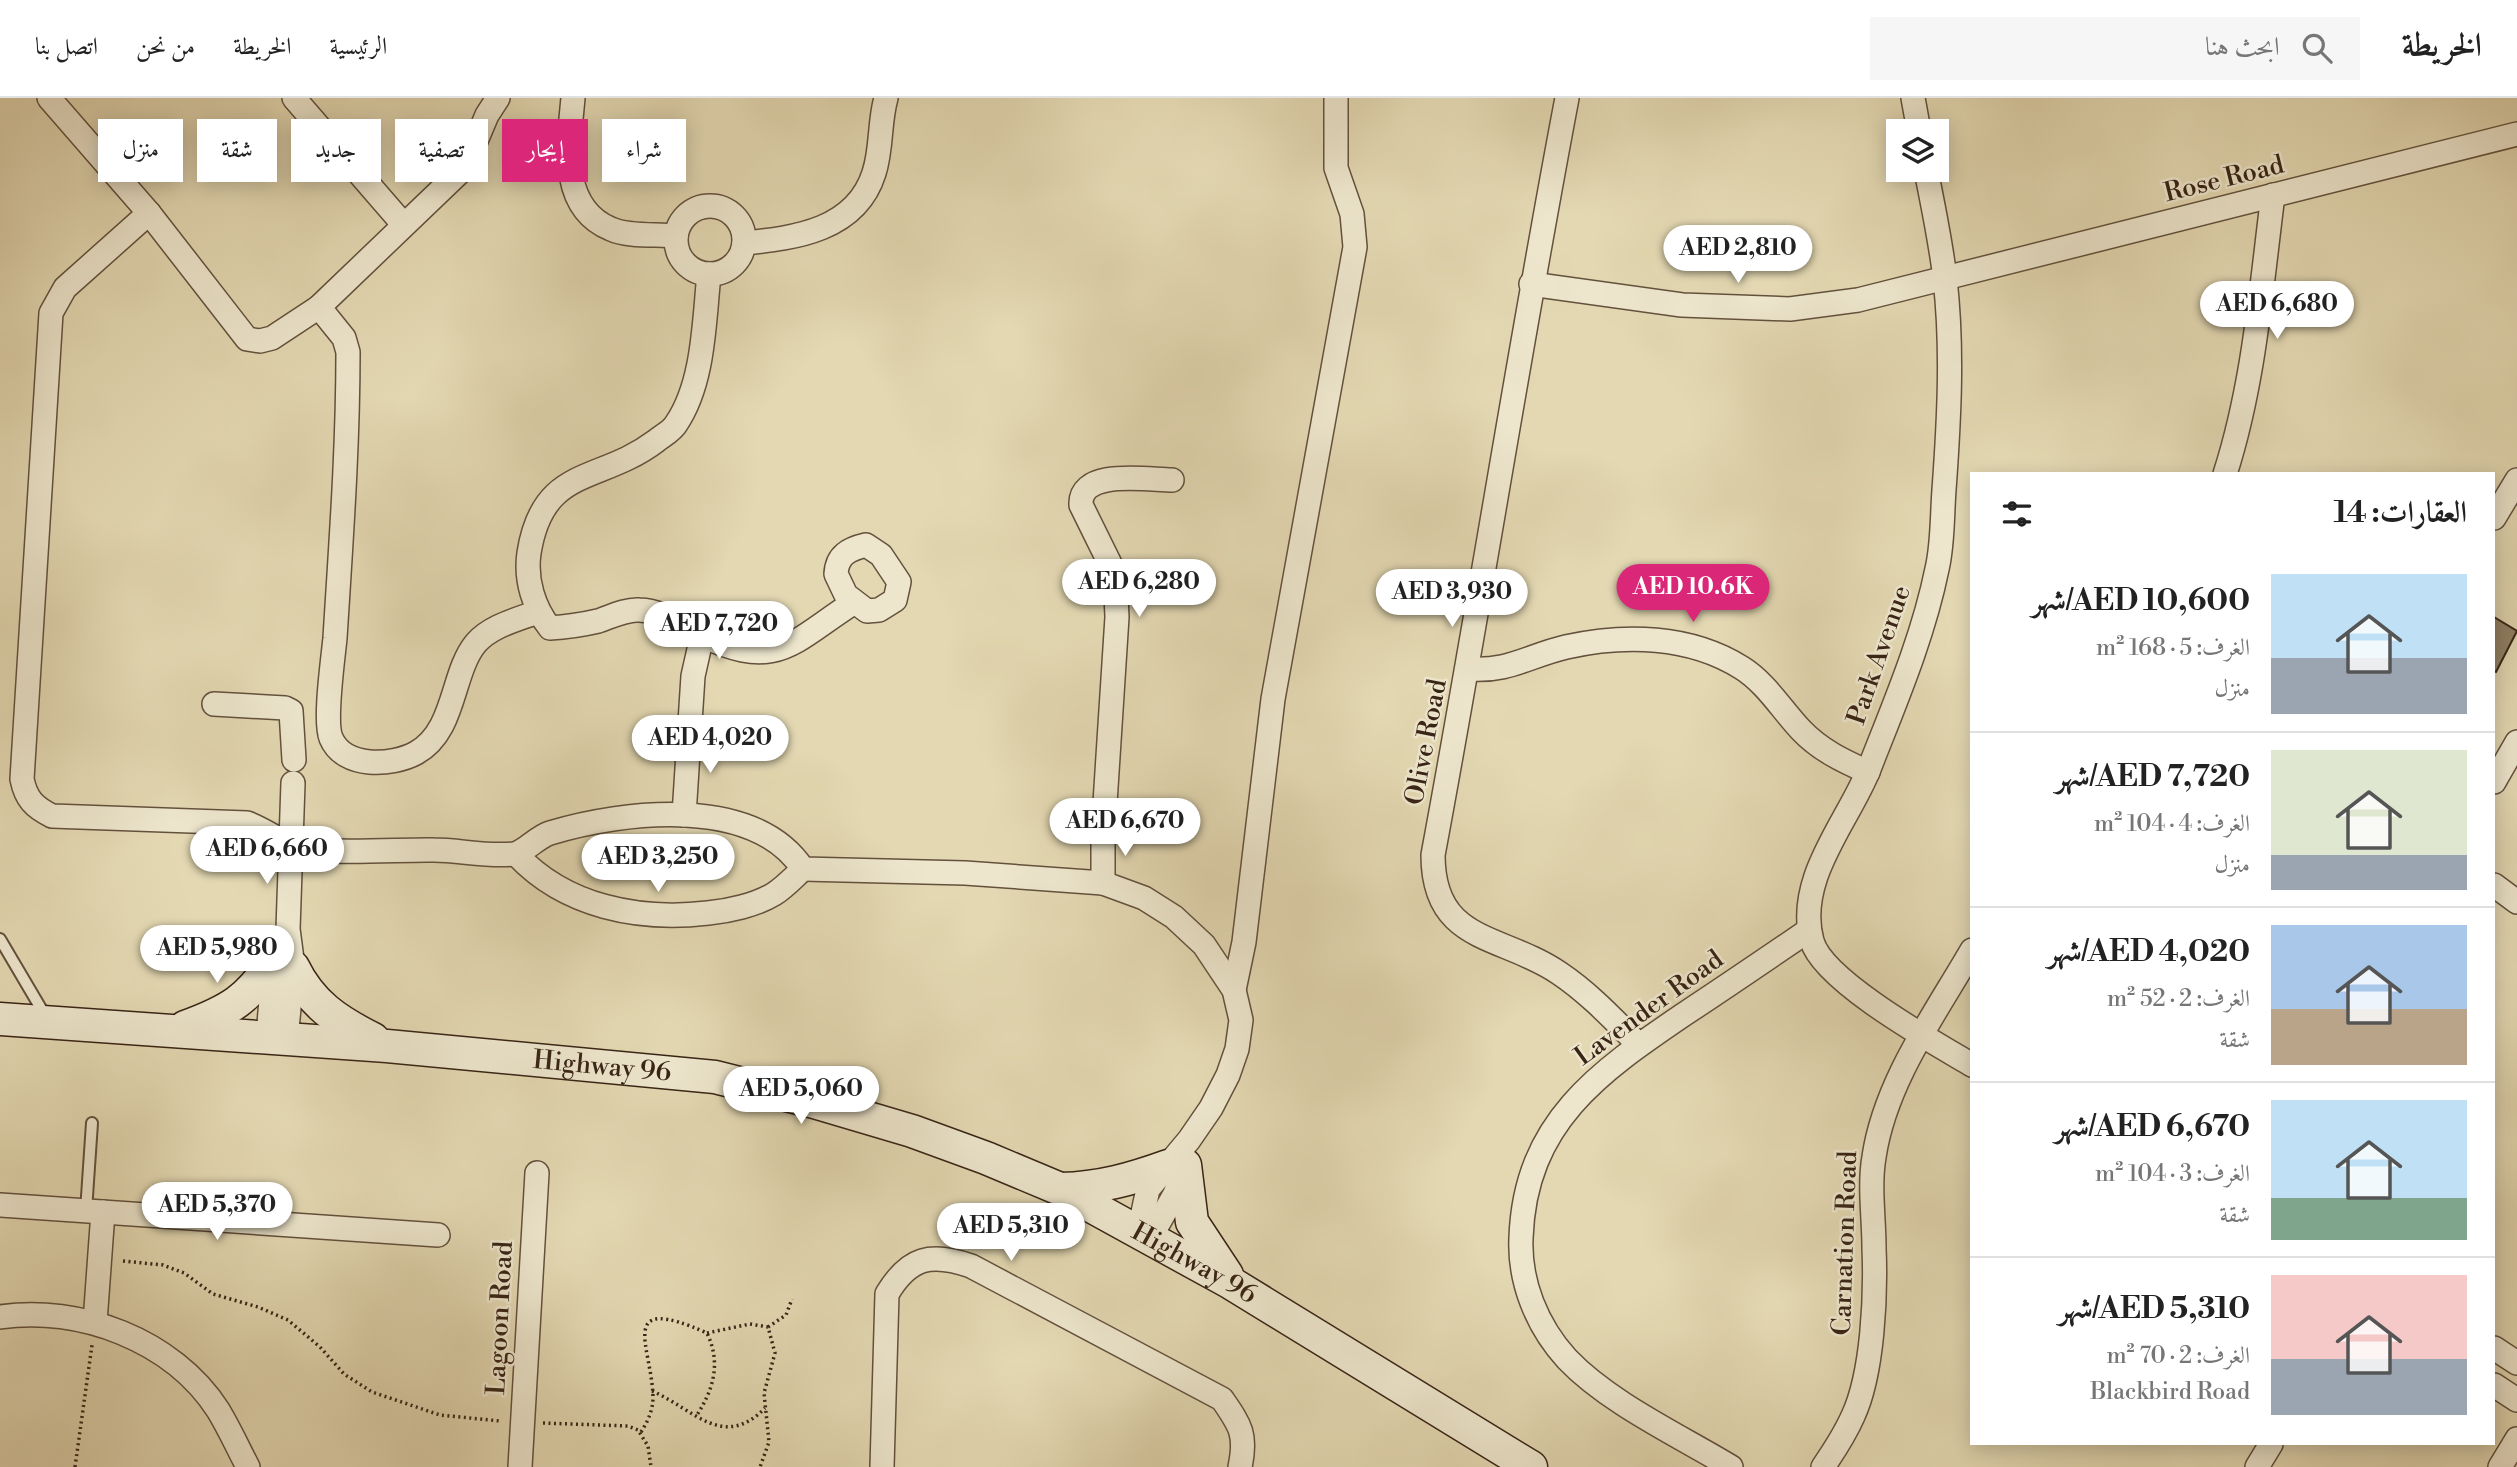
<!DOCTYPE html>
<html lang="ar">
<meta charset="utf-8">
<style>
body{margin:0;font-family:"Libre Bodoni",Amiri,serif;background:#f6f6f6;color:#222;direction:rtl;height:100vh;display:flex;flex-direction:column;font-size:26px;white-space:nowrap}
*{box-sizing:border-box;margin:0}
p{font-size:23px;color:#767676}
.icon{flex:none;width:38px;height:38px;fill:none;stroke:currentColor;stroke-width:2;stroke-linecap:round;stroke-linejoin:round}
.map{position:relative;flex:1;overflow:hidden;direction:ltr}
.side{position:absolute;left:1970px;top:374px;width:525px;height:973px;display:flex;flex-direction:column;background:#fff;border-radius:0px;box-shadow:0 4px 18px #0003;direction:rtl}
.side>*{flex:none}
.hud{position:absolute;left:21px;top:21px;width:665px;height:63px;direction:rtl;display:flex;gap:14px}
.fabs{position:absolute;left:1886px;top:21px;display:grid;gap:14px}
.fabs a{display:grid;place-items:center;width:63px;height:63px;border-radius:0px;background:#fff;box-shadow:0 4px 18px #0003;font-size:35px}
.price{position:absolute;translate:-50% -60px;padding:0 16px;border-radius:24px;background:#fff;color:#222;font-size:23px;line-height:46px;filter:drop-shadow(0 2px 4px #0008)}
.price::after{content:'';position:absolute;left:50%;top:42px;width:21px;height:16px;margin-left:-10px;background:inherit;clip-path:polygon(0 0,100% 0,50% 100%)}
.price.active{background:#db2777;color:#fff}
ul{padding:0;list-style:none}
li{display:flex;align-items:center;gap:21px;height:175px;padding:0 28px}
li+li{border-top:2px solid #e0e0e0}
li span{display:grid;place-items:center;flex:none;width:196px;height:140px;border-radius:0px;color:#555}
li>.icon{margin-inline-start:auto}
span .icon{width:84px;height:84px;fill:#fffc;stroke-width:1}
li b{font-size:30px}
h2{display:flex;justify-content:space-between;align-items:center;height:84px;padding:0 28px;font-size:30px}
.pill{padding:0 24px;border-radius:0px;background:#fff;box-shadow:0 4px 18px #0003;font-size:24px;line-height:63px}
.pill.active{background:#db2777;color:#fff}
header{display:flex;align-items:center;gap:42px;box-sizing:border-box;height:98px;padding:0 35px;background:#fff;border-bottom:2px solid #e0e0e0}
header strong{font-size:33px}
nav{display:flex;gap:38px;margin-inline-start:auto;font-size:24px}
.search{width:490px;height:63px;background:#f6f6f6;display:flex;align-items:center;gap:18px;box-sizing:border-box;padding:0 24px;border-radius:0px;color:#767676;font-size:26px}
.map>svg:first-child{display:block}
.building{fill:#918267;stroke:#382416;stroke-width:2}
.lines{fill:none;stroke-linecap:round;stroke-linejoin:round}
.lane-casing{stroke:#63513d;stroke-width:14}
.street-casing{stroke:#63513d;stroke-width:26}
.secondary-casing{stroke:#382416;stroke-width:35}
.path{stroke:#382416;stroke-width:3.5;stroke-dasharray:2 3.5;stroke-linecap:butt}
.lane{stroke:#ede6cd;stroke-width:10}
.street{stroke:#ede6cd;stroke-width:23}
.secondary{stroke:#ede6cd;stroke-width:32}
.labels{text-anchor:middle;dominant-baseline:central;stroke-width:5;stroke-linejoin:round;paint-order:stroke}
.street-label{font-size:26px;fill:#382416;stroke:#ede6cd}
</style>
<header>
<strong>الخريطة</strong>
<div class="search"><svg class="icon" aria-label="search" viewBox="0 0 24 24"><circle cx="10" cy="10" r="6"/><path d="M15 15l6 6"/></svg>ابحث هنا</div>
<nav><a>الرئيسية</a><a>الخريطة</a><a>من نحن</a><a>اتصل بنا</a></nav>
</header>
<div class="map">
<svg width="2517" height="1369" viewBox="0 0 2517 1369">
<rect width="100%" height="100%" fill="#e3d8b2"/>
<filter id="stains"><feTurbulence type="fractalNoise" baseFrequency=".00286" numOctaves="4"/><feColorMatrix values="0 0 0 0 .2 0 0 0 0 .09 0 0 0 0 .02 0 0 0 .5 -.17"/></filter>
<radialGradient id="worn" r=".72"><stop offset=".6" stop-color="#630" stop-opacity="0"/><stop offset="1" stop-color="#630" stop-opacity=".3"/></radialGradient>
<polygon class="building" points="2494,519 2517,533 2496,574 2494,573"/>
<g class="lines">
<defs>
<g id="lane">
<polyline points="0,841 46,919"/>
<polyline points="86,1113 92,1025"/>
</g>
<g id="street">
<polyline points="49,0 149,115 247,241 260,243 272,240 319,209 465,69 487,17 498,0"/>
<polyline points="294,0 403,126"/>
<path d="M573 0C569 44 558 109 611 131 628 139 657 136 676 138"/>
<path d="M1567 0C1519 252 1480 505 1433 757 1433 846 1502 836 1559 875 1589 895 1614 922 1639 947"/>
<polyline points="1913,0 1919,33"/>
<path d="M1926 72C1933 108 1941 145 1945 181 1953 251 1949 323 1944 392 1942 418 1943 446 1937 471 1923 540 1894 607 1869 671 1848 724 1795 781 1812 843 1823 883 1935 945 1972 967"/>
<circle cx="710" cy="142" r="34"/>
<path d="M149 115 65 190 51 215 22 681C26 701 34 709 52 718L247 725C263 731 275 740 290 747 316 758 401 751 434 752 459 752 488 759 514 756 525 754 537 739 550 735 624 713 754 697 803 771L965 775 1103 785 1144 800 1174 819 1204 847 1234 892 1241 922 1237 951 1228 977 1211 1010 1189 1042 1148 1091 1139 1133"/>
<path d="M744 145C796 140 856 132 874 75 882 51 879 24 886 0"/>
<path d="M709 176C704 224 704 285 676 326 672 333 662 338 656 343 599 386 543 367 529 455 525 482 534 510 550 530 567 529 581 527 598 523 610 519 626 511 639 512 665 513 681 528 703 538 778 573 792 544 853 505"/>
<polyline points="1531,186 1682,207 1790,211 1858,202 2517,36"/>
<path d="M319 209 344 240 348 254C348 349 341 444 335 540 333 561 324 623 331 640 344 671 392 668 416 655 456 633 451 575 476 545 491 528 516 522 537 514"/>
<path d="M2225 376C2254 286 2261 191 2273 97"/>
<polyline points="2494,420 2517,382"/>
<path d="M866 447 881 457 899 484 895 502 879 512 867 513 846 497 836 476C837 457 849 451 866 447Z"/>
<path d="M1468 571C1509 574 1528 558 1566 549 1624 536 1690 537 1742 570 1766 585 1782 612 1801 632 1820 652 1843 663 1868 674"/>
<polyline points="214,606 285,610 291,613 294,662"/>
<polyline points="2494,684 2517,644"/>
<polyline points="684,717 693,578 702,538"/>
<path d="M516 756C565 809 639 823 708 815 729 813 756 807 774 796 785 789 794 779 803 771"/>
<path d="M1103 785V736L1117 519 1115 476 1081 407C1079 370 1148 382 1172 382"/>
<polyline points="2494,787 2517,804"/>
<polyline points="1234,892 1244,844 1273,601 1355,149 1352,116 1336,70 1336,0"/>
<polyline points="268,939 274,863"/>
<polyline points="286,941 293,869 288,831 293,685"/>
<polyline points="0,1107 438,1137"/>
<polyline points="1150,1140 1175,1096 1184,1070"/>
<path d="M0 1219C79 1207 173 1242 218 1312 229 1330 238 1350 248 1369"/>
<polyline points="95,1224 103,1114"/>
<polyline points="2494,1250 2517,1265"/>
<polyline points="2494,1287 2517,1302"/>
<polyline points="520,1369 537,1075"/>
<path d="M882 1369 887 1196C909 1159 931 1154 971 1168L1222 1301C1240 1327 1247 1336 1240 1369"/>
<path d="M1731 1369C1678 1337 1609 1305 1567 1261 1537 1228 1519 1184 1521 1140 1525 1024 1599 974 1686 915 1727 888 1768 860 1809 832"/>
<path d="M1823 1369C1834 1353 1845 1336 1853 1318 1873 1275 1876 1197 1874 1150 1874 1120 1869 1088 1874 1059 1885 984 1935 916 1972 852"/>
<polyline points="2257,1369 2271,1346"/>
<polyline points="2500,1369 2517,1341"/>
</g>
<g id="secondary">
<path d="M293 869C311 906 337 923 373 941"/>
<path id="s1" d="M0 921 387 948 715 979 814 1004 912 1033 986 1060 1060 1091 1231 1185 1531 1369"/>
<path d="M185 929C229 913 250 901 275 860"/>
<polyline points="1185,1067 1192,1124 1227,1177"/>
<path d="M1061 1091C1100 1090 1132 1081 1168 1068"/>
</g>
</defs>
<use href="#lane" class="lane-casing"/>
<use href="#street" class="street-casing"/>
<use href="#secondary" class="secondary-casing"/>
<g class="path">
<polyline points="123,1163 163,1167 184,1175 213,1196 258,1209 288,1222 320,1249 344,1276 372,1294 440,1317 500,1323"/>
<polyline points="768,1229 786,1217 792,1201"/>
<polyline points="707,1235 750,1226 768,1229 775,1255 764,1295 769,1344 760,1369"/>
<path d="M652 1293C694 1311 723 1353 765 1310"/>
<polyline points="543,1325 628,1328 638,1332 648,1348 651,1369"/>
<path d="M641 1334C648 1323 653 1312 653 1299 652 1249 615 1194 707 1235 721 1265 714 1290 697 1317"/>
<polyline points="75,1369 92,1247"/>
</g>
<use href="#lane" class="lane"/>
<use href="#street" class="street"/>
<use href="#secondary" class="secondary"/>
</g>
<g class="labels">
<g class="street-label">
<text transform="translate(2224 81) rotate(-14)">Rose Road</text>
<text transform="translate(1879 557) rotate(-71)">Park Avenue</text>
<text transform="translate(1426 644) rotate(-79)">Olive Road</text>
<text transform="translate(1649 910) rotate(-36)">Lavender Road</text>
<text stroke="none"><textPath href="#s1" startOffset="604">Highway 96</textPath></text>
<text transform="translate(1845 1145) rotate(-88)">Carnation Road</text>
<text stroke="none"><textPath href="#s1" startOffset="1234">Highway 96</textPath></text>
<text transform="translate(500 1220) rotate(-87)">Lagoon Road</text>
</g>
</g>
<rect width="100%" height="100%" filter="url(#stains)"/>
<rect width="100%" height="100%" fill="url(#worn)"/>
</svg>
<div class="fabs">
<a><svg class="icon" aria-label="layers" viewBox="0 0 24 24"><path d="M12 4l9 5-9 5-9-5zM3 14l9 5 9-5"/></svg></a>
</div>
<b class="price" style="left:1738px;top:187px">AED 2,810</b>
<b class="price" style="left:2277px;top:243px">AED 6,680</b>
<b class="price" style="left:1139px;top:521px">AED 6,280</b>
<b class="price active" style="left:1693px;top:526px">AED 10.6K</b>
<b class="price" style="left:1452px;top:531px">AED 3,930</b>
<b class="price" style="left:719px;top:563px">AED 7,720</b>
<b class="price" style="left:710px;top:677px">AED 4,020</b>
<b class="price" style="left:1125px;top:760px">AED 6,670</b>
<b class="price" style="left:267px;top:788px">AED 6,660</b>
<b class="price" style="left:658px;top:796px">AED 3,250</b>
<b class="price" style="left:217px;top:887px">AED 5,980</b>
<b class="price" style="left:801px;top:1028px">AED 5,060</b>
<b class="price" style="left:217px;top:1144px">AED 5,370</b>
<b class="price" style="left:1011px;top:1165px">AED 5,310</b>
<div class="hud">
<a class="pill">شراء</a>
<a class="pill active">إيجار</a>
<a class="pill">تصفية</a>
<a class="pill">جديد</a>
<a class="pill">شقة</a>
<a class="pill">منزل</a>
</div>
<section class="side">
<h2>العقارات: 14<svg class="icon" aria-label="filters" viewBox="0 0 24 24"><path d="M4 7h16M4 17h16"/><circle cx="9" cy="7" r="2"/><circle cx="15" cy="17" r="2"/></svg></h2>
<ul>
<li><span style="background:linear-gradient(#bfe0f5 60%,#9aa5b1 0)"><svg class="icon" aria-label="home" viewBox="0 0 24 24"><path d="M3 11l9-7 9 7M6 9v11h12V9"/></svg></span><div><b>AED 10,600/شهر</b><p>الغرف: 5 · 168 m²</p><p>منزل</p></div></li>
<li><span style="background:linear-gradient(#dfe7d0 75%,#9aa5b1 0)"><svg class="icon" aria-label="home" viewBox="0 0 24 24"><path d="M3 11l9-7 9 7M6 9v11h12V9"/></svg></span><div><b>AED 7,720/شهر</b><p>الغرف: 4 · 104 m²</p><p>منزل</p></div></li>
<li><span style="background:linear-gradient(#a9c7e8 60%,#b9a48a 0)"><svg class="icon" aria-label="home" viewBox="0 0 24 24"><path d="M3 11l9-7 9 7M6 9v11h12V9"/></svg></span><div><b>AED 4,020/شهر</b><p>الغرف: 2 · 52 m²</p><p>شقة</p></div></li>
<li><span style="background:linear-gradient(#bfe0f5 70%,#7fa58c 0)"><svg class="icon" aria-label="home" viewBox="0 0 24 24"><path d="M3 11l9-7 9 7M6 9v11h12V9"/></svg></span><div><b>AED 6,670/شهر</b><p>الغرف: 3 · 104 m²</p><p>شقة</p></div></li>
<li><span style="background:linear-gradient(#f6c9c9 60%,#9aa5b1 0)"><svg class="icon" aria-label="home" viewBox="0 0 24 24"><path d="M3 11l9-7 9 7M6 9v11h12V9"/></svg></span><div><b>AED 5,310/شهر</b><p>الغرف: 2 · 70 m²</p><p>Blackbird Road</p></div></li>
</ul>
</section>
</div>
